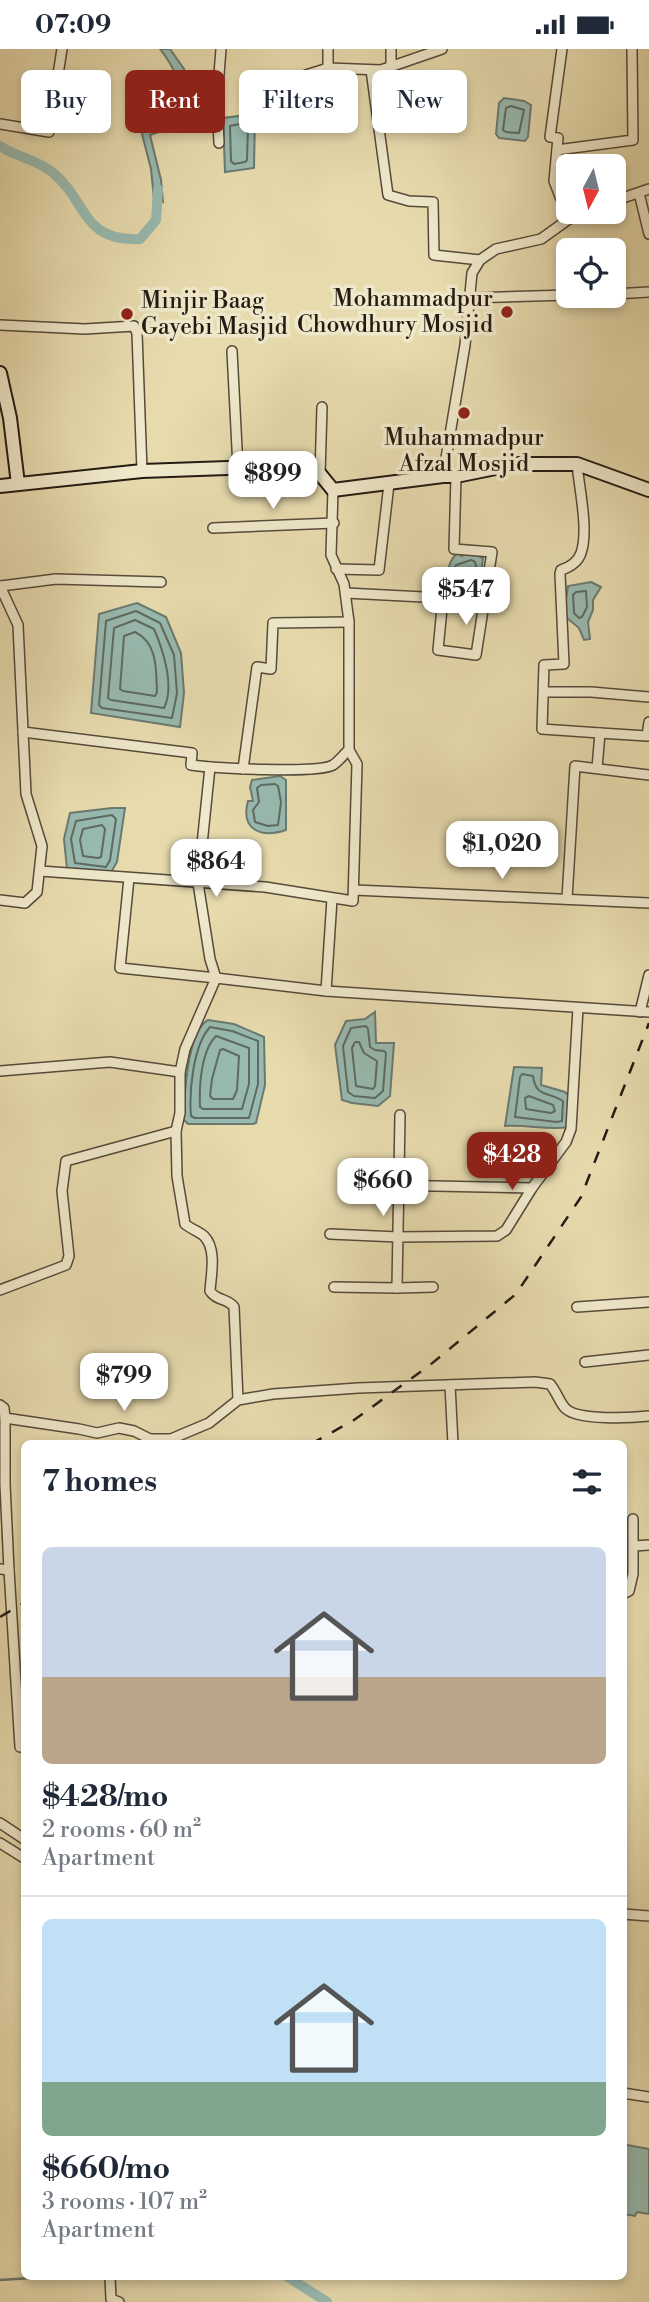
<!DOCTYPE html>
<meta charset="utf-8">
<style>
body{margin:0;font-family:"Libre Bodoni",serif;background:#f2f2f3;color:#1f2937;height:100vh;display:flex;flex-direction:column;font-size:26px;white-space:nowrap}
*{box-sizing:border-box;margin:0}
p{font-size:23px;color:#747a83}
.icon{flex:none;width:38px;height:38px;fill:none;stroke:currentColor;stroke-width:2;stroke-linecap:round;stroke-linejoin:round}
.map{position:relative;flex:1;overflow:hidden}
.sheet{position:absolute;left:21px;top:1391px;width:606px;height:840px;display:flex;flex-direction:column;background:#fff;border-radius:10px;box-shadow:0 4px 10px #0003}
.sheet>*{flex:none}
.guide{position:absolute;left:21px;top:21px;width:607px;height:63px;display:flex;gap:14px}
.needle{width:46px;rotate:187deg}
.fabs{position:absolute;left:556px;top:105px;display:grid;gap:14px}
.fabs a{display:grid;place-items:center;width:70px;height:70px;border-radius:10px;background:#fff;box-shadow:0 4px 10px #0003;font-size:35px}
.price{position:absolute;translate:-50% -60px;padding:0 16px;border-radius:14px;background:#fff;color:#222;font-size:23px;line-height:46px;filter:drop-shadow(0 2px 4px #0008)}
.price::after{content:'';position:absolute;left:50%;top:42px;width:21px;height:16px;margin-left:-10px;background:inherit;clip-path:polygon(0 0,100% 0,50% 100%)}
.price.on{background:#8f2418;color:#fff}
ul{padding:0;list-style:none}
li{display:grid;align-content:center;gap:14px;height:371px;padding:0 21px}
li+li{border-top:2px solid #e0e1e3}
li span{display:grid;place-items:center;height:217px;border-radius:10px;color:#555}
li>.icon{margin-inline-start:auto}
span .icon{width:126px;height:126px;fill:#fffc;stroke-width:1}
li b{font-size:30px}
h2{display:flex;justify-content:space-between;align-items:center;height:84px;padding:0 21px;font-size:30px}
.chip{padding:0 24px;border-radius:10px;background:#fff;box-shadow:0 4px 10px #0003;font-size:24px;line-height:63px}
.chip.on{background:#8f2418;color:#fff}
.status{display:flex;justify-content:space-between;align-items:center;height:49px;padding:0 35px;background:#fff;direction:ltr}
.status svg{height:19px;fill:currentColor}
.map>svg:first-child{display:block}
.water{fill:#98bab0;stroke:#6a7a71;stroke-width:2}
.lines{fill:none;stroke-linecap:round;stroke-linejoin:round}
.shore{stroke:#5e6a62;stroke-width:2}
.stream{stroke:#6a7a71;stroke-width:2.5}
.canal{stroke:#98bab0;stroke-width:10}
.street-casing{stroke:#564a3a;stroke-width:12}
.secondary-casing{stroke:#251a13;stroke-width:16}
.street{stroke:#efe8ca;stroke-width:9}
.secondary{stroke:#efe8ca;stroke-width:12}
.rail{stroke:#251a13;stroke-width:2.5;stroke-dasharray:12 12;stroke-linecap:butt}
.poi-dot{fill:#8f2418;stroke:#efe8ca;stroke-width:2.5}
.labels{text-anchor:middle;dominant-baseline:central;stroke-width:7;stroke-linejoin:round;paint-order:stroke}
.poi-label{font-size:23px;fill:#251a13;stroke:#efe8ca;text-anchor:end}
</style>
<div class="status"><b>07:09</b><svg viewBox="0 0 49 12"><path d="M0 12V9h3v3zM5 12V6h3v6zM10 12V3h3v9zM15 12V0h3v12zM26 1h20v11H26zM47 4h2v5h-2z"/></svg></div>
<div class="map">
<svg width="649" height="2253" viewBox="0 0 649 2253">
<rect width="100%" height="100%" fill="#e7dbae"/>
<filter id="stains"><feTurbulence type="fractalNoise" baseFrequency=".00286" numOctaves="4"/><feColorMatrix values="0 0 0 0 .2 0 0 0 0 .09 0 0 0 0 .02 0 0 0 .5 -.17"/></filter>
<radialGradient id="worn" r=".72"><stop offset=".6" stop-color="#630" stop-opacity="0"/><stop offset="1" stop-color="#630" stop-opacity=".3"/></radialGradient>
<g class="water">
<path d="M160 0H170L184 20 190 41 197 52V60L189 72 150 86 161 131 163 153 154 150 151 120 141 81 146 68 179 62C190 46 171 14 160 0Z"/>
<polygon points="504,49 524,52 531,56 528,88 525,92 499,89 496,85 499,54"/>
<polygon points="255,65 254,119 225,123 223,69"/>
<path d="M469 503 483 509 477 555 467 559 462 551 446 552 443 548C451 533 443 518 457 504L462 507Z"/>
<polygon points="591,533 601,538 593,551 593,561 588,573 590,590 584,591 579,579 567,569 565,558 568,537"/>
<polygon points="137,554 166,568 181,604 184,644 180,678 91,664 99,565"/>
<path d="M280 727 286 731V781C262 789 240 782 248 752H253L250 738 252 731Z"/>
<polygon points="112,759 125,759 117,813 109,827 67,820 64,790 70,764"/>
<polygon points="375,963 376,994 394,994 390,1047 378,1057 352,1054 342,1051 335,996 346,972 365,970"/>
<path d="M208 971 234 975 264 988 265 1036 256 1074 253 1075H188L184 1071C184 1049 187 982 208 971Z"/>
<path d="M514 1018 542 1019 541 1036 565 1043 572 1050 569 1078C548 1082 527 1075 505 1077Z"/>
<polygon points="627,2096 649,2100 649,2165 637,2163 635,2167 623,2165 623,2098"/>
</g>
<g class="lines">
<g class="shore">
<polygon points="511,57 524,61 519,84 506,83 503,81 506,59"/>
<polygon points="244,74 248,77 247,111 245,113 234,115 231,112 230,77"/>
<polygon points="471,511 475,513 476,517 471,544 468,546 456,544 452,528 456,516"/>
<polygon points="586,542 587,558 582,568 579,569 574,564 573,546 576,543"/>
<polygon points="136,562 160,574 174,606 177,644 172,669 102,659 99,656 106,572"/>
<path d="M135 571 154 580C163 601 175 637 164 659L111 651 108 649 114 579Z"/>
<path d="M135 583C158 594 156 621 157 643L155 647 123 642 120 640 124 587Z"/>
<polygon points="261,736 275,735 278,737 281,753 278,776 268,777 255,773 253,761 259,753 257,739"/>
<polygon points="112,766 116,770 110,811 106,818 75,814 71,790 76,772"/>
<polygon points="102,776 105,780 101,808 98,809 83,807 80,791 83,780"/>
<polygon points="366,977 368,980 370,998 375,1001 384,1002 386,1004 383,1042 375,1049 354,1047 348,1043 343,997 351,979"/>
<path d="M210 978 232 982 258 992V1035L249 1069H195L191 1067C189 1042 193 997 210 978Z"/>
<path d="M216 987 249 999V1035L242 1060H203L200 1058C199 1037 201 1002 216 987Z"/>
<polygon points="355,993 359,993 364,1004 377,1012 375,1037 373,1040 356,1037 352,999"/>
<polygon points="223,1000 239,1007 237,1041 233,1050 213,1050 210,1047 212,1030 220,1001"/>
<path d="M522 1025 533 1027C536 1049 548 1042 563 1052L562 1072 557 1073 515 1068 520 1028Z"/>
<polygon points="529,1047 553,1056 555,1062 551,1064 526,1060 525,1049"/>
</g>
<polyline class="stream" points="0,2231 48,2228"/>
<g class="canal">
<path d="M0 97C16 108 36 110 52 123 88 152 81 193 140 190L156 171 158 140"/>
<polyline points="288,2228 327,2253"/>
</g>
<defs>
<g id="street">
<polyline points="328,0 328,19"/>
<polyline points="562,0 550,88 558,89 554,132 569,170"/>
<polyline points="391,18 391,0"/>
<polyline points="371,21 388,146 409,152 433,153 434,206 480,211"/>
<polyline points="306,26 328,19 381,21 442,0"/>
<polyline points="0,75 49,83 62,0"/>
<polyline points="219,94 217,51 221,0"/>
<polyline points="557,101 633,91 632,0"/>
<polyline points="639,144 649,185"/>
<polyline points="614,152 649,140"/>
<polyline points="614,245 649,243"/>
<polyline points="470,249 569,246"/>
<polyline points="0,276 85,280 134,277 137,284 142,422"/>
<polyline points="232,302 238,419"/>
<path d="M577 415C579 439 589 481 581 504 578 513 570 518 561 521L560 525 564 615 544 616 542 680 600 684 597 719"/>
<polyline points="320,425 322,358"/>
<polyline points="443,427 465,296 472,224 480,211 496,200 541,190 569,170 590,163"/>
<polyline points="213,479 334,474"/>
<polyline points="336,520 379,521 389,435"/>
<polyline points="0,537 18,576 26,745 42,797 37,843 25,854 0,851"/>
<polyline points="1,537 56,530 161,533"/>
<polyline points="346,544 443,549 438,601 476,606 492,503 454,500 456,427"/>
<polyline points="544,643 591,643 649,648"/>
<path d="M23 683 192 704 191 716C213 719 318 725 333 716 339 712 344 705 349 701"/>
<polyline points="600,684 647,687 649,673"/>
<polyline points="210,718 198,834 210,910 216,929 326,942 649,963"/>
<polyline points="243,720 257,618 271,620 273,574 349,573"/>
<polyline points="40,822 265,838 353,852 357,715 349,701 349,573 344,535 331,506 333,441"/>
<path d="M129 829 120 919 216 929 185 1000 180 1023V1064L176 1082 177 1127 185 1175C191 1180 198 1182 204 1187 217 1200 211 1226 210 1242 216 1252 228 1249 234 1258L238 1351"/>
<polyline points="354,841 649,854"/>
<polyline points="567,850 575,717 649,726"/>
<polyline points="326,942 332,850"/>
<polyline points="640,963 649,926"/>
<polyline points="0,1022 110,1013 180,1023"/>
<polyline points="383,1136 532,1139"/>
<polyline points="330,1185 398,1188 497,1187 506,1181 532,1139 566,1093 571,1080 578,959"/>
<polyline points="334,1238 397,1239 400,1066"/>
<polyline points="397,1239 433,1238"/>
<polyline points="0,1241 66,1216 69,1207 62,1142 66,1112 176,1082"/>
<polyline points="577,1258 649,1253"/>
<polyline points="585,1313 649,1306"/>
<polyline points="450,1336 453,1395"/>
<polyline points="0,1356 4,1359 5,1369 5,1435 9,1521 0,1520"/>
<path d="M5 1369 79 1380 97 1384 119 1379 134 1382 150 1390H171L209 1374 238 1351 273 1345 358 1339 535 1333 550 1335C556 1342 560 1354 565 1359 577 1372 632 1369 649 1367"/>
<polyline points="634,1497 649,1496"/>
<polyline points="9,1521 20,1698 24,1698"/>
<polyline points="623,1545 629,1542 633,1525 633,1470"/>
<polyline points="0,1774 24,1790"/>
<polyline points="0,1794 24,1809"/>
<polyline points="623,1865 649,1867"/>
<polyline points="623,2044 649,2048"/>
<polyline points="110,2228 111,2250 119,2253"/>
</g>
<g id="secondary">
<polyline points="0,324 10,369 18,435"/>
<polyline points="0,437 142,422 282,417 314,422 320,425 333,441 443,427 456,427 516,415 577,415 649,441"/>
</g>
</defs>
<use href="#street" class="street-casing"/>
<use href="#secondary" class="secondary-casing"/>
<use href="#street" class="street"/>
<use href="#secondary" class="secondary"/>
<g class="rail">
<polyline points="311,1395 354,1371 430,1316 516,1245 581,1148 649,974"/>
<polyline points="0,1568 24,1554"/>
</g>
</g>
<g class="poi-dot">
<circle cx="507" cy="263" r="7"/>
<circle cx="127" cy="265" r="7"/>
<circle cx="464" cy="364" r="7"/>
</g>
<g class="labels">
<g class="poi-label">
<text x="493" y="250">Mohammadpur<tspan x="493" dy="26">Chowdhury Mosjid</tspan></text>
<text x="141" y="252" text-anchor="start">Minjir Baag<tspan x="141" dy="26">Gayebi Masjid</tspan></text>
<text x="464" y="389" text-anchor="middle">Muhammadpur<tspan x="464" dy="26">Afzal Mosjid</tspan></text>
</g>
</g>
<rect width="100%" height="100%" filter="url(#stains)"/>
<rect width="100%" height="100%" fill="url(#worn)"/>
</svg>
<div class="fabs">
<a><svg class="needle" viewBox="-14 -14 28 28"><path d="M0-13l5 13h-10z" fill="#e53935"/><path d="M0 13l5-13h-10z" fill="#747a83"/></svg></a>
<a><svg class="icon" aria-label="locate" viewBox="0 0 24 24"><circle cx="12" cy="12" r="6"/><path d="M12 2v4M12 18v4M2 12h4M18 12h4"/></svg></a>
</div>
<b class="price" style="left:273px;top:462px">$899</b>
<b class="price" style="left:466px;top:578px">$547</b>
<b class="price" style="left:502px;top:832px">$1,020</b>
<b class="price" style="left:216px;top:850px">$864</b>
<b class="price on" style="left:512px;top:1143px">$428</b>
<b class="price" style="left:383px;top:1169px">$660</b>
<b class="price" style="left:124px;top:1364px">$799</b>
<div class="guide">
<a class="chip">Buy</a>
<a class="chip on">Rent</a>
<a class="chip">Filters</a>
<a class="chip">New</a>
</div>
<section class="sheet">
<h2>7 homes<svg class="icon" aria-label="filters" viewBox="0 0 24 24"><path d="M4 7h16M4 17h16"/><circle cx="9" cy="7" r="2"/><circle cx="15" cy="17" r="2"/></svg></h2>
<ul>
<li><span style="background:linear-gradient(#c9d6e8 60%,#b9a48a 0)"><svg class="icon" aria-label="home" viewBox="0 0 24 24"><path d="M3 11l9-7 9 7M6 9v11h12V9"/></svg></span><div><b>$428/mo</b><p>2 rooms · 60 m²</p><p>Apartment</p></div></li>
<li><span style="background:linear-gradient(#bfe0f5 75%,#7fa58c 0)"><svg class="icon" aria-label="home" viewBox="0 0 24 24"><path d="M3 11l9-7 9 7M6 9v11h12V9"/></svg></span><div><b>$660/mo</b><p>3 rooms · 107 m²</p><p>Apartment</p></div></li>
</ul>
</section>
</div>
